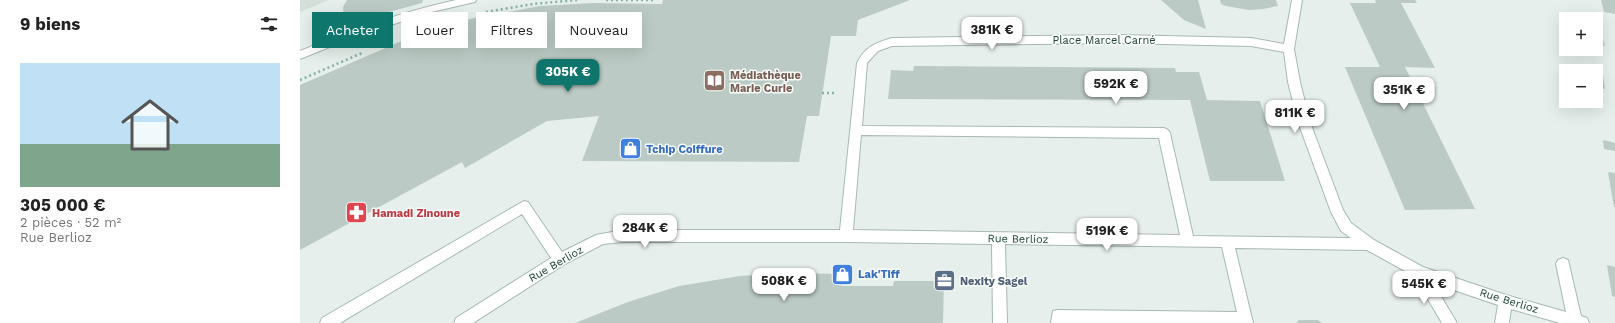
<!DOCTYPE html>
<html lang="fr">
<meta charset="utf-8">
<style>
body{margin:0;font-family:"Work Sans",sans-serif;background:#f2f2f2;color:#222;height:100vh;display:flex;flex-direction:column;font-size:15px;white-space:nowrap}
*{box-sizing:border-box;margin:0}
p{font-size:13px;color:#767676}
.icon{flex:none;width:22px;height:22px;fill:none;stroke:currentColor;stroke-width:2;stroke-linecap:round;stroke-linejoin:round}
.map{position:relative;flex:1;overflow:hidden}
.panel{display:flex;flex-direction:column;background:#fff;width:300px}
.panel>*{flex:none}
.banner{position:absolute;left:12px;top:12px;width:380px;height:36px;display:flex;gap:8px}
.buttons{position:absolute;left:1259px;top:12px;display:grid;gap:8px}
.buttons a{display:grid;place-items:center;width:44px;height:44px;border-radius:0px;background:#fff;box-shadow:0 4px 16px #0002;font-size:20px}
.price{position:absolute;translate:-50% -34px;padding:0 9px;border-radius:8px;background:#fff;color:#222;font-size:13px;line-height:26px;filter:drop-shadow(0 1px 2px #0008)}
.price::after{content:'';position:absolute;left:50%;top:24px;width:12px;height:9px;margin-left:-6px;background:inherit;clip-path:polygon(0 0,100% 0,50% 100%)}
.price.selected{background:#0f766e;color:#fff}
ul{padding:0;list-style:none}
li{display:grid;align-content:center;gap:8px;height:212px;padding:0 20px}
li span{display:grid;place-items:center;height:124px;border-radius:0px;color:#555}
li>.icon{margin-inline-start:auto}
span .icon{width:72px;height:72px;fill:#fffc;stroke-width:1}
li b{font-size:17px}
h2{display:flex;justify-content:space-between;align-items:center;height:48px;padding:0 20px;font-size:17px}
.tag{padding:0 14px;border-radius:0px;background:#fff;box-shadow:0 4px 16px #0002;font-size:14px;line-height:36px}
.tag.selected{background:#0f766e;color:#fff}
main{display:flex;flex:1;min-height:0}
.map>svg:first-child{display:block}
.built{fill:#d4dfda}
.building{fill:#bbcac4}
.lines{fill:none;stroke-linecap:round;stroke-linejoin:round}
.minor-casing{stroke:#a8b8b2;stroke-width:2}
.path{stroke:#86b3a5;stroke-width:2.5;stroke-dasharray:2 3;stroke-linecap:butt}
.minor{fill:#fff;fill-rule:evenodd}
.labels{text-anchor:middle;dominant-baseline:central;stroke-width:3;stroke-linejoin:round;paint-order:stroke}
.street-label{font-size:11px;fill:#24423a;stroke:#f7fbf9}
.education-label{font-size:11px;font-weight:bold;fill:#785e54;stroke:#f7fbf9;text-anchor:start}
.shop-label{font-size:11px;font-weight:bold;fill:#366cbe;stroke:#f7fbf9;text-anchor:start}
.health-label{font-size:11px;font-weight:bold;fill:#be3a42;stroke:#f7fbf9;text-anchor:start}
.service-label{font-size:11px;font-weight:bold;fill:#4e5e75;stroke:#f7fbf9;text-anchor:start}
</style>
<main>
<section class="panel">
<h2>9 biens<svg class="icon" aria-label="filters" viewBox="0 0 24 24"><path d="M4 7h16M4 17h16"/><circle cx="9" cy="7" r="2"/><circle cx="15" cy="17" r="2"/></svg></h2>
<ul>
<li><span style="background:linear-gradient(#bfe0f5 65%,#7fa58c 0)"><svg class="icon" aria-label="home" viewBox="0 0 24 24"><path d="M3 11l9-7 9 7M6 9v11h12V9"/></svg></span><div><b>305 000 €</b><p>2 pièces · 52 m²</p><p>Rue Berlioz</p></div></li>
</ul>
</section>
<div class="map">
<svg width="1315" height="323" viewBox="0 0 1315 323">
<rect width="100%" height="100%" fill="#e6efeb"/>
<polygon class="built" points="0,0 29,0 0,12"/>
<g class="building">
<polygon points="47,0 123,0 122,3 78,15 66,13 44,24 43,7"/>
<polygon points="363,0 610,0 558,20 556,36 531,36 519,116 507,116 499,162 282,161 299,116 247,121 165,168 162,162 0,250 0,85 97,43 146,25 170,19 240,6 292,3 362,4"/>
<polygon points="861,0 898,0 906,29 884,20"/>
<polygon points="920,0 976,0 978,6 963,9 949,10 926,6 921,4"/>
<polygon points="1075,0 1115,0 1117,3 1101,3 1135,68 1105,67 1175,209 1105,210 1045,67 1080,67 1050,3 1076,3"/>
<polygon points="1301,0 1315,0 1315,14 1304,12"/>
<polygon points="1296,34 1302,36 1305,46 1296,44"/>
<polygon points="614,66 875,68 876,72 899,72 907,100 960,101 985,181 910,181 890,100 588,99 591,70 613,71"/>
<polygon points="1296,73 1303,75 1305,89 1296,87"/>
<polygon points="1303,140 1315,143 1315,151 1304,149"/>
<polygon points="1308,172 1315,173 1315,207 1314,207"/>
<polygon points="1307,265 1315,267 1315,297 1312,296"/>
<polygon points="497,273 542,274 541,286 593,286 594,281 644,281 643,323 275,323 328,302 379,286 440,276"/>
<polygon points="999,320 1018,320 1022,323 996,323"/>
</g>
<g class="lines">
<defs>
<g id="minor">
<path d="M156 0H176L175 2 127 13 52 38 0 59V51C51 30 102 12 156 0Z"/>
<path d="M992 0H1002L994 49 1000 82 1010 122 1043 210 1051 223 1074 240 1123 267 1206 295 1266 312 1256 264 1258 260 1263 258 1268 260 1281 316 1287 318 1289 323H1260L1211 309 1209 323H1195L1198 305 1133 283 1157 323H1142L1114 276 1067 250 935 248 953 323H751L753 311 758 310 937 312 922 247 705 244 707 323H693L692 244 546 242H323L303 244 265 264 173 323H154L156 318 251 258 222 214 40 323H20L22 318 224 201 228 202 262 252 296 235 323 230H540L557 63C565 47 575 43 592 38L819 35 951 38 984 44ZM819 43 951 46 984 52 988 82 998 122 1031 212 1041 231 1051 238 893 236 870 133 868 130 864 128 562 126 567 63 578 51 592 46ZM561 135 859 138 880 235 553 230Z"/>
</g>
</defs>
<use href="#minor" class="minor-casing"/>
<g class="path">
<polyline points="306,0 355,0"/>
<polyline points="186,12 233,4 277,0"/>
<polyline points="0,80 62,53"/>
<polyline points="522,93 537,93"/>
</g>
<use href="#minor" class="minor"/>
</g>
<defs>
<symbol id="library-square" viewBox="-11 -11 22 22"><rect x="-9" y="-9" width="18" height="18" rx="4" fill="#8d6e63" stroke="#f7fbf9"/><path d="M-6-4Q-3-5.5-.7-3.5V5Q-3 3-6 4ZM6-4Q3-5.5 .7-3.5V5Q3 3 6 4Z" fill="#fff"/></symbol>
<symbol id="shop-square" viewBox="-11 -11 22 22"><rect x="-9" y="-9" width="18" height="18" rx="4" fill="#3f7fe0" stroke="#f7fbf9"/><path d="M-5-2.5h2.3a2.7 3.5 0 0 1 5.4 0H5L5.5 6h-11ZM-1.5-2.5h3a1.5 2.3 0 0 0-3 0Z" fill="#fff"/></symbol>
<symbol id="pharmacy-square" viewBox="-11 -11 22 22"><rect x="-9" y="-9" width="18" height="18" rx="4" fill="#e0444e" stroke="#f7fbf9"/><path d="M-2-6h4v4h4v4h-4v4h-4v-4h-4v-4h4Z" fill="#fff"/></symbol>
<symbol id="office-square" viewBox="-11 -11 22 22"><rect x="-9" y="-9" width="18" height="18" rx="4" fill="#5c6f8a" stroke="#f7fbf9"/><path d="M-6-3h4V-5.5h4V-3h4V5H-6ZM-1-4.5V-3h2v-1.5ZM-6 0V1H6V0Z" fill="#fff"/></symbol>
</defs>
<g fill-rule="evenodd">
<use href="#library-square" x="402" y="68" width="25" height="25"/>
<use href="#shop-square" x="318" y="136" width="25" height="25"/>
<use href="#pharmacy-square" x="44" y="200" width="25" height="25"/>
<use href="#shop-square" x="530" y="262" width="25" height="25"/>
<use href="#office-square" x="632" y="268" width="25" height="25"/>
</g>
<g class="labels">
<g class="street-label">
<text x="804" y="40">Place Marcel Carné</text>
<text transform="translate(718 239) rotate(1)">Rue Berlioz</text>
<text transform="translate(256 264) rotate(-30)">Rue Berlioz</text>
<text transform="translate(1209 301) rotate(17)">Rue Berlioz</text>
</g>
<g class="education-label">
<text x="430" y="75">Médiathèque<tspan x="430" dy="13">Marie Curie</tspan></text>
</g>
<g class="shop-label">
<text x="346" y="149">Tchip Coiffure</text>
<text x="558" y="274">Lak'Tiff</text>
</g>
<g class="health-label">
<text x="72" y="213">Hamadi Zinoune</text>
</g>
<g class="service-label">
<text x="660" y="281">Nexity Sagel</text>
</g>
</g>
</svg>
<div class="buttons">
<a>+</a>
<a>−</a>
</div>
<b class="price" style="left:692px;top:51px">381K €</b>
<b class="price selected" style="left:268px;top:93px">305K €</b>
<b class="price" style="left:816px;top:105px">592K €</b>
<b class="price" style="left:1104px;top:111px">351K €</b>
<b class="price" style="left:995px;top:134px">811K €</b>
<b class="price" style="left:345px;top:249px">284K €</b>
<b class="price" style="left:807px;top:252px">519K €</b>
<b class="price" style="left:484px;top:302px">508K €</b>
<b class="price" style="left:1124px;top:305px">545K €</b>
<div class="banner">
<a class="tag selected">Acheter</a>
<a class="tag">Louer</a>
<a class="tag">Filtres</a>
<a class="tag">Nouveau</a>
</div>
</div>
</main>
